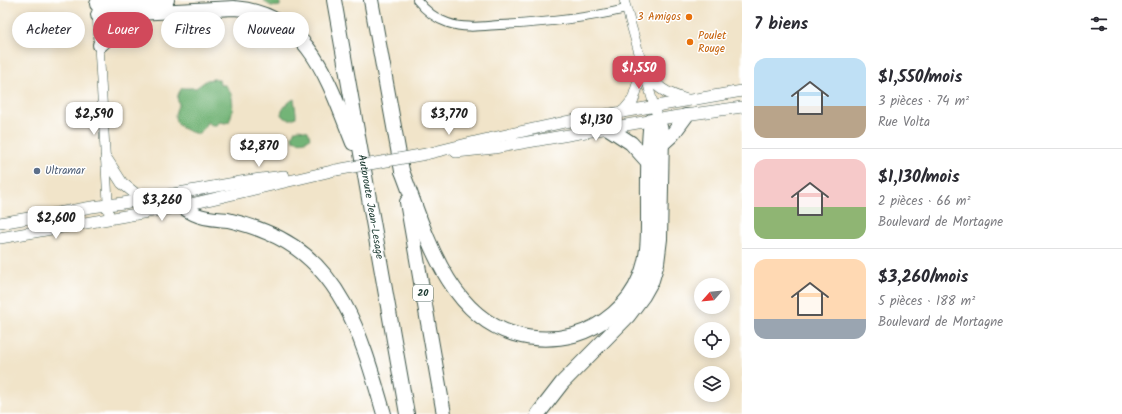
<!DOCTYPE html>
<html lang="fr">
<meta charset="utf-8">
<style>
body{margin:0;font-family:Kalam,sans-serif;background:#f2f2f3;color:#2b2b33;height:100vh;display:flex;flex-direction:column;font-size:15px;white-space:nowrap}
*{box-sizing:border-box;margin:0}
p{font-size:13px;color:#7c7c81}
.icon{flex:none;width:22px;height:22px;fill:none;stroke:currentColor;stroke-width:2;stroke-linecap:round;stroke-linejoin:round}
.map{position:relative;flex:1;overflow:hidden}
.side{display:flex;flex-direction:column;background:#fff;width:380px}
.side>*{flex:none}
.hud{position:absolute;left:12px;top:12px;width:380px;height:36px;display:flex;gap:8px}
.needle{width:26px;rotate:243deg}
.buttons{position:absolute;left:694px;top:278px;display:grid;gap:8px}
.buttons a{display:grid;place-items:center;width:36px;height:36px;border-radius:50%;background:#fff;box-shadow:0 2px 10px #0003;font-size:20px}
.price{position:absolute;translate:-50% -34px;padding:0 9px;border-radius:8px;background:#fff;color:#222;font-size:13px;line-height:26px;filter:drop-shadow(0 1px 2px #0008)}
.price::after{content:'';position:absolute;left:50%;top:24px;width:12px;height:9px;margin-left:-6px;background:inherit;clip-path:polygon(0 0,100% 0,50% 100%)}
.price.on{background:#d1495b;color:#fff}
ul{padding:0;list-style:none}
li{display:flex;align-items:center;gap:12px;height:100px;padding:0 12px}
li+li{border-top:1px solid #e1e1e2}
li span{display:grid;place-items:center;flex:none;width:112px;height:80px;border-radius:12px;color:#555}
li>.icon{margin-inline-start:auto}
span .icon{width:48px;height:48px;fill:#fffc;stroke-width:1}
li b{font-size:17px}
h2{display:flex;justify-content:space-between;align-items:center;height:48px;padding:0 12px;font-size:17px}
.pill{padding:0 14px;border-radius:18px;background:#fff;box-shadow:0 2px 10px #0003;font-size:14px;line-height:36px}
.pill.on{background:#d1495b;color:#fff}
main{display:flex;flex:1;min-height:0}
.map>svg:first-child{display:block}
.forest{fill:#73b477;stroke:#497856}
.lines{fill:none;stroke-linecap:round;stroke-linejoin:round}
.minor-casing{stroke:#3e564a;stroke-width:10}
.tertiary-casing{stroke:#3e564a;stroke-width:10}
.secondary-casing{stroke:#3e564a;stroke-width:12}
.motorway-casing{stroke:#3e564a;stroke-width:16}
.minor{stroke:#fff;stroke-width:8}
.tertiary{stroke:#fff;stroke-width:9}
.secondary{stroke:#fff;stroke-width:11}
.motorway{stroke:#fff;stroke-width:14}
.secondary-bridge-casing{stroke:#3e564a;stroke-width:12;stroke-linecap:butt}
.secondary-bridge{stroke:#fff;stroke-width:11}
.food-dot{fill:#e8710a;stroke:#fff;stroke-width:1.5}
.service-dot{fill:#5c6f8a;stroke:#fff;stroke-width:1.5}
.labels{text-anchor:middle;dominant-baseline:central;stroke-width:3;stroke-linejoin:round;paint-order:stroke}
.shield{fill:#fff;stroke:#627771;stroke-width:1}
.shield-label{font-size:10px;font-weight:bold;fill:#1f3d34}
.food-label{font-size:11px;fill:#c56008;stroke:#fff;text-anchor:end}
.service-label{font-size:11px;fill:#4e5e75;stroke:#fff;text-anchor:start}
.street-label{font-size:11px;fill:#1f3d34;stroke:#fff}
</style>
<main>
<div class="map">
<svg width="742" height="414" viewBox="0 0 742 414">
<rect width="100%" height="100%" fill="#fff"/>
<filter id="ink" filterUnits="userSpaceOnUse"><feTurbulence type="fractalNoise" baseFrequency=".025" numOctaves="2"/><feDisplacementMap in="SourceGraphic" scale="8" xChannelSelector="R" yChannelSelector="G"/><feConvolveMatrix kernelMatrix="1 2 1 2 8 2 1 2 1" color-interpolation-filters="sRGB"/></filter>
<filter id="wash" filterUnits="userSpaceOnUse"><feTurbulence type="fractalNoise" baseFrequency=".012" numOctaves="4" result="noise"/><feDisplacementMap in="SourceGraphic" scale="16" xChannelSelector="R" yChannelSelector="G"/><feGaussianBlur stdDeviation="0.9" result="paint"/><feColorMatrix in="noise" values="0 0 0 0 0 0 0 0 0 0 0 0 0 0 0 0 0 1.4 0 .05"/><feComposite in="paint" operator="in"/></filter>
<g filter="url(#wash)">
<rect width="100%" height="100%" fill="#f1e4c9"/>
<g class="forest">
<path d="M263 0H280V6C273 8 268 5 263 0Z"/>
<path d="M214 79H219L220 85H225C235 95 234 110 229 122L225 123 220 122 216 125H211L207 122 204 128 198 134C182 130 168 123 179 104 176 98 178 93 182 88H196L207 80Z"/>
<path d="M294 99 296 113V117C290 121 286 119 281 115 281 109 289 101 294 99Z"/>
<path d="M299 129 308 131 310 138C305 143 299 142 293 140L292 137 294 131Z"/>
</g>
</g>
<g filter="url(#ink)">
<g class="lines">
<defs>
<path id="minor" d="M417 0C425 10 436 19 448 23 465 29 483 26 499 25 542 23 584 19 626 9"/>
<g id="tertiary">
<polyline points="624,0 658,120"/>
<polyline points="97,11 109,219"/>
</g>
<g id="secondary">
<path d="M643 68C657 88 664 93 687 100"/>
<polyline points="623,112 633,100 643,68"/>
<polyline points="456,152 494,148 678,116 742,107"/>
<polyline points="426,154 479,141 565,122 742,91"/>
<polyline points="106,158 122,183 142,199"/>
<polyline points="0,223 92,207 123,203 246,181 284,176"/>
<polyline points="0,238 182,206 336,170"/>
</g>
<g id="motorway">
<path id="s1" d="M334 0 407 414"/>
<polyline points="371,0 402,171"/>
<polyline points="97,4 167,0"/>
<path d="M98 15 234 8C310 14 329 83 353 143"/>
<polyline points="100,45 135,13"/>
<polyline points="608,128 631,143 648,162"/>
<polyline points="662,144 672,135 686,116"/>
<path d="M402 171C425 230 446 314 514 334 534 340 554 340 574 335 602 327 629 305 640 277 649 256 648 234 648 212 648 182 647 151 651 121"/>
<polyline points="407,202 444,414"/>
<path d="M182 206C186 209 190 212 195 214 204 219 218 219 228 220 241 223 254 227 266 232 343 262 363 342 384 414"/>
<polyline points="538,414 562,383 628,316 643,296 652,280 657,263 660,239 662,134 658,120"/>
</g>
</defs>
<use href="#minor" class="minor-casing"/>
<use href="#tertiary" class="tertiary-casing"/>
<use href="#secondary" class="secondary-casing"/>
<use href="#motorway" class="motorway-casing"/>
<use href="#minor" class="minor"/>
<use href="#tertiary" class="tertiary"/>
<use href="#secondary" class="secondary"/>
<use href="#motorway" class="motorway"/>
<defs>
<polyline id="secondary-bridge" points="336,170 426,154"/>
</defs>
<use href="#secondary-bridge" class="secondary-bridge-casing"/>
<use href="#secondary-bridge" class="secondary-bridge"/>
</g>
</g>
<g class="food-dot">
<circle cx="689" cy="17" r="4"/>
<circle cx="690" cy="42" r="4"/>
</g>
<circle class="service-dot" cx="37" cy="171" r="4"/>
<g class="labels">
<rect class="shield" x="413" y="285" width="20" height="16" rx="3"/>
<g class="shield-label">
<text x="423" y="293">20</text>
</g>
<g class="food-label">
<text x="681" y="17">3 Amigos</text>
<text x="698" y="36" text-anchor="start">Poulet<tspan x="698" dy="13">Rouge</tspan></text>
</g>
<g class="service-label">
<text x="45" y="171">Ultramar</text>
</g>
<g class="street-label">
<text stroke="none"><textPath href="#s1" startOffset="210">Autoroute Jean-Lesage</textPath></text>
</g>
</g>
</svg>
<div class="buttons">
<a><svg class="needle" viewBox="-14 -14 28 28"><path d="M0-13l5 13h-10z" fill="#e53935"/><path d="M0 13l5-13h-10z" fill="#7c7c81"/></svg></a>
<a><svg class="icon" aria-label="locate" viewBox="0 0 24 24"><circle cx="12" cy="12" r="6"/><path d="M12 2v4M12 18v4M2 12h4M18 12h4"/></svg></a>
<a><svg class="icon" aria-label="layers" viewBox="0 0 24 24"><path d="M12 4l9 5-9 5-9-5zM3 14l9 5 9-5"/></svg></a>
</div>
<b class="price on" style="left:639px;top:90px">$1,550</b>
<b class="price" style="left:94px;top:136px">$2,590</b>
<b class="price" style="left:449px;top:136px">$3,770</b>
<b class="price" style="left:596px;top:142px">$1,130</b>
<b class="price" style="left:259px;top:168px">$2,870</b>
<b class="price" style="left:162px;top:222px">$3,260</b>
<b class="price" style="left:56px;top:240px">$2,600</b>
<div class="hud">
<a class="pill">Acheter</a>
<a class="pill on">Louer</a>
<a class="pill">Filtres</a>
<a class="pill">Nouveau</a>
</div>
</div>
<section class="side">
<h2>7 biens<svg class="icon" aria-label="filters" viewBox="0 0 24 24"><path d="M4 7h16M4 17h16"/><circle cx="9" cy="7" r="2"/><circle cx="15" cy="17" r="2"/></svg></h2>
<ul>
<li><span style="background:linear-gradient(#bfe0f5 60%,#b9a48a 0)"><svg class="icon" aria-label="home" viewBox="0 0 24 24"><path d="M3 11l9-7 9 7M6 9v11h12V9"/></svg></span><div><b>$1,550/mois</b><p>3 pièces · 74 m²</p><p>Rue Volta</p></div></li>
<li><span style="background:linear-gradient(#f6c9c9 60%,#8fb573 0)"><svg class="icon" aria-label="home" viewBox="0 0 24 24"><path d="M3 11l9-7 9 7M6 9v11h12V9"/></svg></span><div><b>$1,130/mois</b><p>2 pièces · 66 m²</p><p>Boulevard de Mortagne</p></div></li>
<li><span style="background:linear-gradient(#ffd9b3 75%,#9aa5b1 0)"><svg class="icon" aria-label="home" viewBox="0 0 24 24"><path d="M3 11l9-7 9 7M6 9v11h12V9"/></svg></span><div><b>$3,260/mois</b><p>5 pièces · 188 m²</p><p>Boulevard de Mortagne</p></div></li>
</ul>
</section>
</main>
